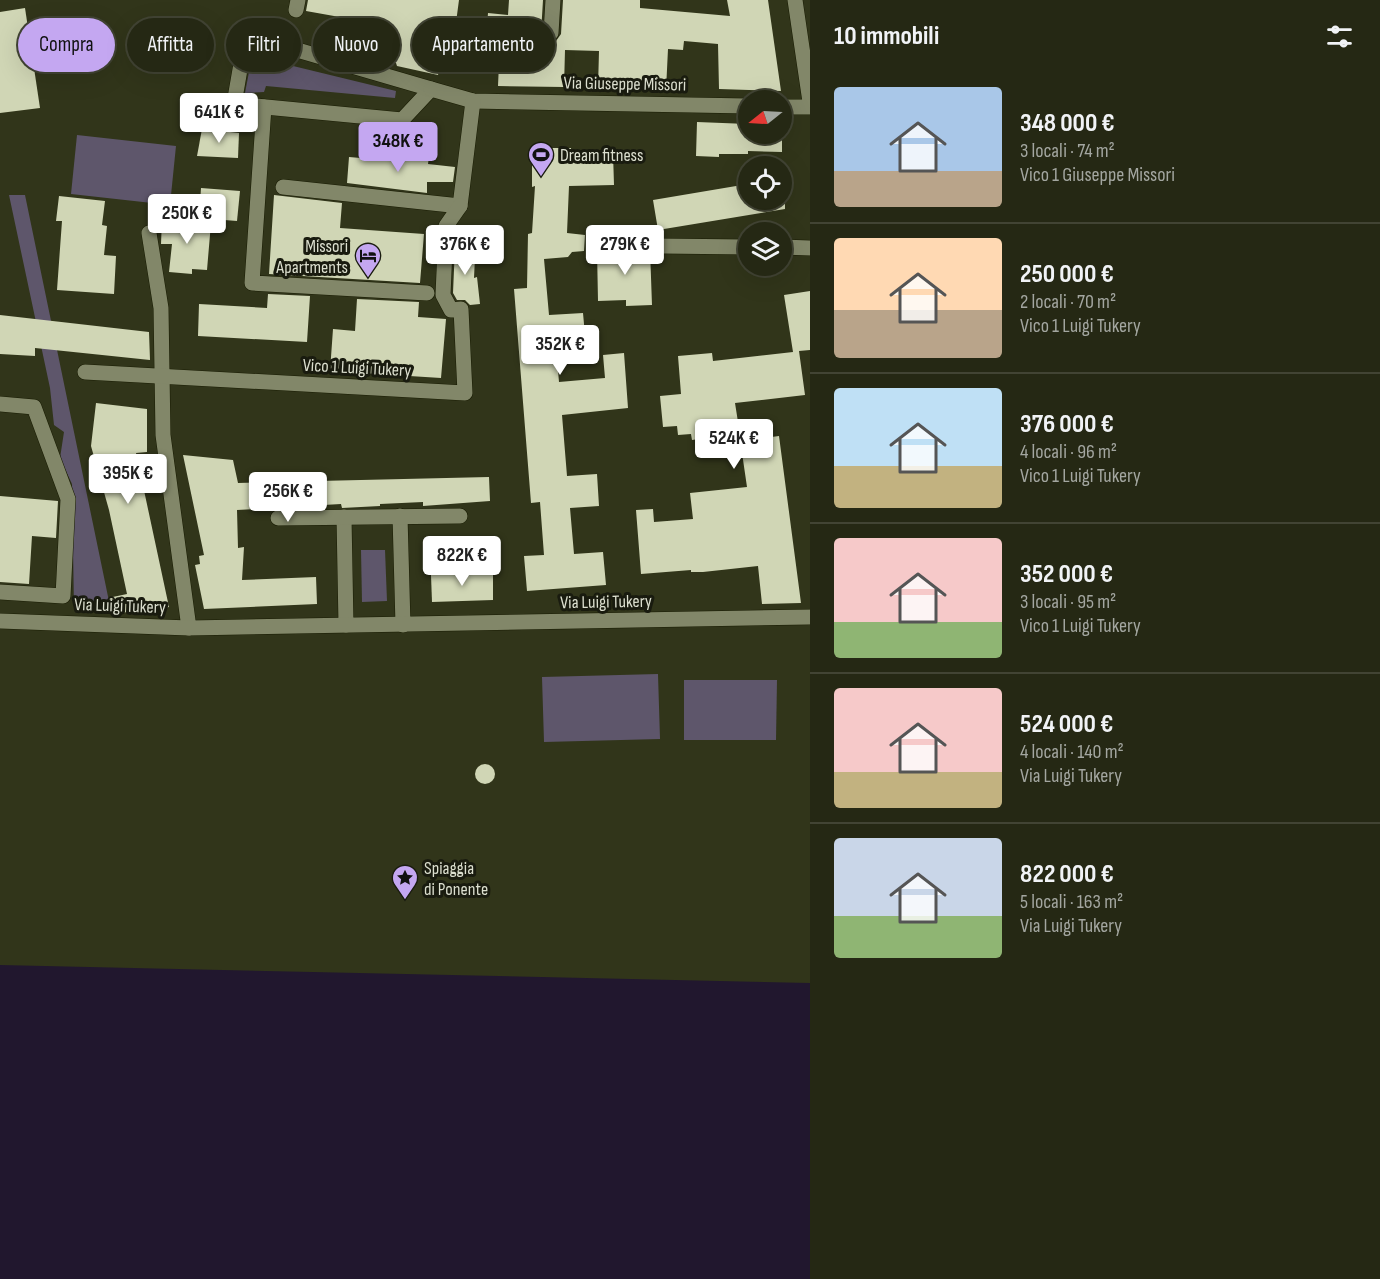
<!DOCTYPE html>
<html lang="it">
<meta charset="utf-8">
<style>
body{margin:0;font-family:"Sofia Sans Condensed",sans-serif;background:#2d301d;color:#f1f3f6;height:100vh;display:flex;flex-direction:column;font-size:22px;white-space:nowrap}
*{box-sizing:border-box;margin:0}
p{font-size:20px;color:#a3a6a0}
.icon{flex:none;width:33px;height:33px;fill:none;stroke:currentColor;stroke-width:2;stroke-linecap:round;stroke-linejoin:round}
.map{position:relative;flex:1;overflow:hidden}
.side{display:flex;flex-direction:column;background:#252814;width:570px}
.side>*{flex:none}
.banner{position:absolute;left:18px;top:18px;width:570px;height:54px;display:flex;gap:12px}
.needle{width:39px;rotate:252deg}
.tools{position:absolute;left:738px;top:90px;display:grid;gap:12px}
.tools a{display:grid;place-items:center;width:54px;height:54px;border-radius:50%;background:#252814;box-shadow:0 6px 24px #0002,0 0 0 2px #424434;font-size:30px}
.price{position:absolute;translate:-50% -51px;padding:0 14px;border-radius:6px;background:#fff;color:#222;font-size:20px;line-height:39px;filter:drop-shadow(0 2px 3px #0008)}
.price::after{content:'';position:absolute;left:50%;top:36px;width:18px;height:14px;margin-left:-9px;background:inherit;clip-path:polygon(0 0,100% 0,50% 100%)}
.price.current{background:#c4a7f1;color:#111}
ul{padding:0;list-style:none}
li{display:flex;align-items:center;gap:18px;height:150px;padding:0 24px}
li+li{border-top:2px solid #424434}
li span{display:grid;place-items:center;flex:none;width:168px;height:120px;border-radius:6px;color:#555}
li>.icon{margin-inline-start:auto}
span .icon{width:72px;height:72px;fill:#fffc;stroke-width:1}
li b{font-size:26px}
h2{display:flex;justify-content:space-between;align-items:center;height:72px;padding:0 24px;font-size:26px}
.chip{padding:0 21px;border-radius:27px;background:#252814;box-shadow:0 6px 24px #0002,0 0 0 2px #424434;font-size:21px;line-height:54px}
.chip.current{background:#c4a7f1;color:#111}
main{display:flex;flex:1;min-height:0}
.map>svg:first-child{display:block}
.green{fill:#5e566b}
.water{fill:#21172e}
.building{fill:#d0d6b5}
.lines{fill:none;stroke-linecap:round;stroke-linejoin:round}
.minor-casing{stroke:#191c03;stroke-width:16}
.minor{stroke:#828769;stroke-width:15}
.labels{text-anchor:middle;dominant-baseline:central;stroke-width:6;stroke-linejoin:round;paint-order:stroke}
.street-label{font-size:18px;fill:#dcdfcf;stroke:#191b0f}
.poi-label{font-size:18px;fill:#dcdfcf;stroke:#191b0f;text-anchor:start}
</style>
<main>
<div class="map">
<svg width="810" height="1279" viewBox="0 0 810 1279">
<rect width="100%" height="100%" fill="#31351a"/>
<g class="green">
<polygon points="252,56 396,91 395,98 266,86 264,92 245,93"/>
<polygon points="77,135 176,146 170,205 71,194"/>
<polygon points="9,195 25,195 111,611 74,609 72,484 60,458 64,432 54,425 50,388"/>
<polygon points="361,550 385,550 387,601 362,602"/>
<polygon points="658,674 660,739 544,742 542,677"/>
<polygon points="684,680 777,680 776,740 684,740"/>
</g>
<polygon class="water" points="0,965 810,983 810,1279 0,1279"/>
<g class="building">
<polygon points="308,0 459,0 455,30 449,28 438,75 397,66 396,63 356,56 362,21 306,11"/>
<polygon points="509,0 543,0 541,33 545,41 551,43 556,41 561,34 563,0 640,0 640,8 730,16 727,0 768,0 781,91 719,89 718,44 684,41 683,50 668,49 666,90 598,88 599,51 565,50 564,87 498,86 499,63 484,64 488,13 508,15"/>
<polygon points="25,8 40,108 0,113 0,12"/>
<polygon points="697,122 748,124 748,134 782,134 782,152 748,151 748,154 719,154 719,157 696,156"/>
<polygon points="202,129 239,133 238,158 197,156"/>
<polygon points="551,148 571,148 571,152 613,153 614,185 569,186 567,233 585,235 584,251 572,252 568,257 544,259 549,315 583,313 586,346 556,348 559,382 605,378 603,355 624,353 628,408 562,415 567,476 597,474 599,506 570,508 574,554 603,552 606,585 527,591 524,556 544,555 540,502 531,503 514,289 527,288 528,234 532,233 535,186 532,187 532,165 549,164"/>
<polygon points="397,154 429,157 428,164 455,167 453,182 427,182 427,193 347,183 349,157 396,161"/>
<polygon points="748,184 748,200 785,200 785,209 658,230 653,200"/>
<polygon points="201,188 240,191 237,221 199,218"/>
<polygon points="274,195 342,203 340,228 424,234 420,283 269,274"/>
<polygon points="59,196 105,201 102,225 107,226 104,255 116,256 114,294 57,290 62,221 56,221"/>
<polygon points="162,219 211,223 207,270 192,269 192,274 169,272 172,244 161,244"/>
<polygon points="463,245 471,249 475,257 474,278 477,277 480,304 470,305 465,300 457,300 453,293 455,246"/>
<polygon points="650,249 652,305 626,306 626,300 598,301 597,250"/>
<polygon points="810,291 810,350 799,351 805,395 735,403 741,441 779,436 801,603 762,604 758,566 703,572 691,572 691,570 641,574 636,510 653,509 654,522 693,519 690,493 747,487 741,446 722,449 720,436 692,440 691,434 678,435 677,426 663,427 660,396 681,394 678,356 712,353 713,361 793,352 784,295"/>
<polygon points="268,294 310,296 307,342 198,336 199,304 267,308"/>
<polygon points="357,299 419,302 418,317 446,319 441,378 330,371 333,329 355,331"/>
<polygon points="0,315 149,332 150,360 35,348 35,356 0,354"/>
<polygon points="96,403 147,409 147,452 136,453 169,607 148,612 147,608 112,615 108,598 127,594 109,510 91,446"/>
<polygon points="183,455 233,460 238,483 489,477 490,501 423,506 423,502 380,504 380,506 342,508 341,504 237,510 238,548 244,547 242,580 316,577 317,604 204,609 195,565 200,564 199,556 204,555"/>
<polygon points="0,496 58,501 56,538 32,536 29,584 0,582"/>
<polygon points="493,573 493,600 432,602 431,575"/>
<circle cx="485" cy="774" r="10"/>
</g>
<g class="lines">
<defs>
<g id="minor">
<polyline points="795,0 810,102"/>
<polyline points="296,10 298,0"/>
<polyline points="551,33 553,0"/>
<polygon points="246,35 431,89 402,120 234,104"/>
<polyline points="431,89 473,101 748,106"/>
<polyline points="264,107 252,283 427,293"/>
<polyline points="782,107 810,107"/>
<polyline points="283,187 460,206 473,101"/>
<polyline points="149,233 161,308 163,435 189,628"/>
<polyline points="659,246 748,247"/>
<polyline points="782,247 810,248"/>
<polyline points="85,372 465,393 461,309 451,310 443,295 446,226 460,206"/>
<polyline points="0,404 34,407 68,499 63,596 0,592"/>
<polyline points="400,516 403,625"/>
<polyline points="344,517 346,625"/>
<polyline points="278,518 460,516"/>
<polyline points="0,621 189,628 810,617"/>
</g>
</defs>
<use href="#minor" class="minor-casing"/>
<use href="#minor" class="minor"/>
</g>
<defs>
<symbol id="stadium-pin" viewBox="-11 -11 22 30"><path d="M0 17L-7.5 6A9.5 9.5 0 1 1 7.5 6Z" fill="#c4a7f1" stroke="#191b0f"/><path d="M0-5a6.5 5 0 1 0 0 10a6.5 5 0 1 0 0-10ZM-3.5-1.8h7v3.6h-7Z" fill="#111"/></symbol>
<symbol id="hotel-pin" viewBox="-11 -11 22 30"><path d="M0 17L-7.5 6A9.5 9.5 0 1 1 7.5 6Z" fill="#c4a7f1" stroke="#191b0f"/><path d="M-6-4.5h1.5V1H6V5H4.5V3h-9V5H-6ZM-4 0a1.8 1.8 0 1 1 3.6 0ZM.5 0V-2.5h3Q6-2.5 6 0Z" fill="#111"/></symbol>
<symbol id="sight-pin" viewBox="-11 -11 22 30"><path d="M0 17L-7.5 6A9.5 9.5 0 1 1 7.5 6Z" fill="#c4a7f1" stroke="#191b0f"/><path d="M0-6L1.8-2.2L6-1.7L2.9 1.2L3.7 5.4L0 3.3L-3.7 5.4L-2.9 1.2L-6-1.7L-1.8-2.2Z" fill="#111"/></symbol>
</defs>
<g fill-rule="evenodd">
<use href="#stadium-pin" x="526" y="140" width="30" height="40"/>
<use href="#hotel-pin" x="353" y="241" width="30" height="40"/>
<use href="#sight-pin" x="390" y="863" width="30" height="40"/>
</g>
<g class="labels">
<g class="street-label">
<text transform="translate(625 84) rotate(1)">Via Giuseppe Missori</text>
<text transform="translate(357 368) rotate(3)">Vico 1 Luigi Tukery</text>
<text transform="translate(606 602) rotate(-1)">Via Luigi Tukery</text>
<text transform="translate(120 606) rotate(2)">Via Luigi Tukery</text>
</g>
<g class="poi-label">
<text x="560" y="155">Dream fitness</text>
<text x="348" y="246" text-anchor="end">Missori<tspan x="348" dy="21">Apartments</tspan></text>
<text x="424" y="868">Spiaggia<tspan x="424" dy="21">di Ponente</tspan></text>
</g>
</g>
</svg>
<div class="tools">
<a><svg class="needle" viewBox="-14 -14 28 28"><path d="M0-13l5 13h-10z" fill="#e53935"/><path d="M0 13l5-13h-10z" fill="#a3a6a0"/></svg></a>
<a><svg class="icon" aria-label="locate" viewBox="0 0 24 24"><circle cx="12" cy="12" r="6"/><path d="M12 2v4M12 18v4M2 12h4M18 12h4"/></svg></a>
<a><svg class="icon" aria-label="layers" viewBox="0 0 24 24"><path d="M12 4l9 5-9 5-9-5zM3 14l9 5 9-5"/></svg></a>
</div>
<b class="price" style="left:219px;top:144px">641K €</b>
<b class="price current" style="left:398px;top:173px">348K €</b>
<b class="price" style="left:187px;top:245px">250K €</b>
<b class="price" style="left:465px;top:276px">376K €</b>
<b class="price" style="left:625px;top:276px">279K €</b>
<b class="price" style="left:560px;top:376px">352K €</b>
<b class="price" style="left:734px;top:470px">524K €</b>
<b class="price" style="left:128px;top:505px">395K €</b>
<b class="price" style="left:288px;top:523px">256K €</b>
<b class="price" style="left:462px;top:587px">822K €</b>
<div class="banner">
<a class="chip current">Compra</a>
<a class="chip">Affitta</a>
<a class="chip">Filtri</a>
<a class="chip">Nuovo</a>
<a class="chip">Appartamento</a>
</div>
</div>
<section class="side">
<h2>10 immobili<svg class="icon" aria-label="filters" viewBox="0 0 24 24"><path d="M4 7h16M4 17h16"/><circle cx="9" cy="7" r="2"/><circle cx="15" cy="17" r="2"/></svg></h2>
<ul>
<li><span style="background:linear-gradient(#a9c7e8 70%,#b9a48a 0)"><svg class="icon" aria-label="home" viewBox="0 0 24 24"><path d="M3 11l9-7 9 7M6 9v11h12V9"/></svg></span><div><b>348 000 €</b><p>3 locali · 74 m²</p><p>Vico 1 Giuseppe Missori</p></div></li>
<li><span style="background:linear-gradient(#ffd9b3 60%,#b9a48a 0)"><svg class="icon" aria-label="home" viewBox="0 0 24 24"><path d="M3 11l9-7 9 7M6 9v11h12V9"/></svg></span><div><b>250 000 €</b><p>2 locali · 70 m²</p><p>Vico 1 Luigi Tukery</p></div></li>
<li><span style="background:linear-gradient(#bfe0f5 65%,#c2b280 0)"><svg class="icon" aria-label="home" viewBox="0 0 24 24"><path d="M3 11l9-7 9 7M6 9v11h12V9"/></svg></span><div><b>376 000 €</b><p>4 locali · 96 m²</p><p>Vico 1 Luigi Tukery</p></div></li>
<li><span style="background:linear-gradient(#f6c9c9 70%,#8fb573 0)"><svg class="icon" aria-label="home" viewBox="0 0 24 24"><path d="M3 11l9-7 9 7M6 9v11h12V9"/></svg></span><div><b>352 000 €</b><p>3 locali · 95 m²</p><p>Vico 1 Luigi Tukery</p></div></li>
<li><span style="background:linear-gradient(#f6c9c9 70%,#c2b280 0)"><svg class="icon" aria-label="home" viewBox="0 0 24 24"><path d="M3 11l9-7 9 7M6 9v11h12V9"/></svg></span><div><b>524 000 €</b><p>4 locali · 140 m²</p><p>Via Luigi Tukery</p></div></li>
<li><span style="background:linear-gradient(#c9d6e8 65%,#8fb573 0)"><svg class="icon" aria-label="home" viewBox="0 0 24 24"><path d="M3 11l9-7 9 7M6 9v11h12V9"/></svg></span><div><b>822 000 €</b><p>5 locali · 163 m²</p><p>Via Luigi Tukery</p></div></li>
</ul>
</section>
</main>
